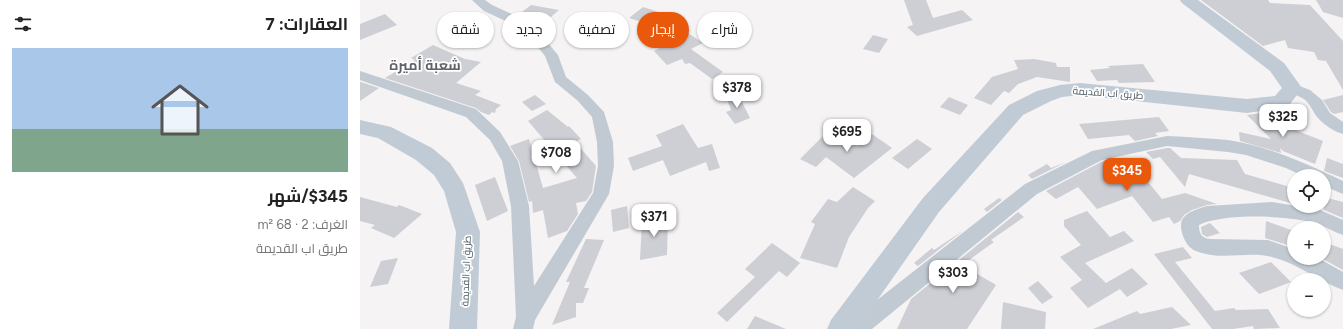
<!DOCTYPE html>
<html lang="ar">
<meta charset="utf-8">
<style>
body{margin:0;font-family:Figtree,Cairo,sans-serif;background:#f2f2f2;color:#222;direction:rtl;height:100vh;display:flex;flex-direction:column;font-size:15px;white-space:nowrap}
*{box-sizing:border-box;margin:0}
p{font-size:13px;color:#767676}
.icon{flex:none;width:22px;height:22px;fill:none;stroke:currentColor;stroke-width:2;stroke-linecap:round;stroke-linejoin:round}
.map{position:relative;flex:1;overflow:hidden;direction:ltr}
.drawer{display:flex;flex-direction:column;background:#fff;width:360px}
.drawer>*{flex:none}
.hud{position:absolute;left:12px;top:12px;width:380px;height:36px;direction:rtl;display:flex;gap:8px}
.controls{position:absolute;left:927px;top:169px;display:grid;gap:8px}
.controls a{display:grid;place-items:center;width:44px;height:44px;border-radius:50%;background:#fff;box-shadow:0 1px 3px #0004;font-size:20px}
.price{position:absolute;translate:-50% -34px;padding:0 9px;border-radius:8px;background:#fff;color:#222;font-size:13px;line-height:26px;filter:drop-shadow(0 1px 2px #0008)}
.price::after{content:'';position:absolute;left:50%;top:24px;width:12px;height:9px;margin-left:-6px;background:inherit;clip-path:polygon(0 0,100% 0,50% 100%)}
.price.on{background:#ea580c;color:#fff}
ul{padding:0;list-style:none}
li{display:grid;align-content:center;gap:8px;height:212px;padding:0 12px}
li span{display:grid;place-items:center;height:124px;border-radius:0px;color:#555}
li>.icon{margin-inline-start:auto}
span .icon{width:72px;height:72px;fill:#fffc;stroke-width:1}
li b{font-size:17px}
h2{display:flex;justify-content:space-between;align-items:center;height:48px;padding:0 12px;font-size:17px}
.chip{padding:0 14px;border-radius:18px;background:#fff;box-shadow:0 1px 3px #0004;font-size:14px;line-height:36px}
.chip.on{background:#ea580c;color:#fff}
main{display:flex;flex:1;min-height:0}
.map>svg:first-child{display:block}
.building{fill:#cdcfd5}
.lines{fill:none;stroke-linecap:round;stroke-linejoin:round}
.street{fill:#c1cad2;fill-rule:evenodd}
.secondary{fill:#c1cbd6;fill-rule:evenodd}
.labels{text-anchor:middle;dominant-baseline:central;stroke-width:3.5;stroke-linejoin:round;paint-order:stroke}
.street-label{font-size:10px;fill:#4a5661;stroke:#fff}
.district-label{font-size:14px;font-weight:bold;fill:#5f6368;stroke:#fff}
</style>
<main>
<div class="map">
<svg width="983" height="329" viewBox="0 0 983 329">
<rect width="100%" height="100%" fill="#f5f3f3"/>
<g class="building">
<polygon points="544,0 566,0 573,18 602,10 613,20 557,36 547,27 553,25"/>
<polygon points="841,0 908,0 910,3 950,5 983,41 983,90 966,61 958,60 954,52 928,48 925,40 903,46"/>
<polygon points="956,0 983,0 983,18 963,12"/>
<polygon points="171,5 199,10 186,21 158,15"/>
<polygon points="283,7 311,16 297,27 269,18"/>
<polygon points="25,14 37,25 0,40 0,24"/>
<polygon points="328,33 343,43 331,49 363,72 352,79 330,63 325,64 322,59 307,65 294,51"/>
<polygon points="513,35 528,39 519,53 503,49"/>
<polygon points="73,45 105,59 121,62 96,83 121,91 115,95 141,105 136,109 135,113 132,112 129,115 121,112 116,108 25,78 55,60 51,58"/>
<polygon points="674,59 696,63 697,67 710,67 710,82 677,77 658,84 649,93 644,91 631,105 614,98 632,77 658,69 654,60"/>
<polygon points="783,64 795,82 759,83 757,80 737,81 730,70 750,68 748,66"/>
<polygon points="0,82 1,82 19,88 0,101"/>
<polygon points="377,92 390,118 375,124 366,112 371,110 365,95"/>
<polygon points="175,95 186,104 172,111 162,102"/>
<polygon points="983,95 983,112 974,114 971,112 963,100"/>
<polygon points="589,97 608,105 600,115 580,107"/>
<polygon points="187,110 208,127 209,126 221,139 215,142 236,166 232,192 226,201 216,203 218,214 207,231 188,238 183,210 173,213 172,201 169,202 159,161 150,146 169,139 183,188 217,178 168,121"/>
<polygon points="910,112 925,126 963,141 955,164 923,151 920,148 921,153 880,141 879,132 911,139 887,115"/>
<polygon points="799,117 809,131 795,133 798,136 775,141 769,135 728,139 719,124"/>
<polygon points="323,124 338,148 352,144 360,168 349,171 346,162 310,176 303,160 273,171 268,158 302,146 296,135"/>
<polygon points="467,132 497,146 512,134 532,148 494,178 466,157 456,167 440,159"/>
<polygon points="557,139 572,149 548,169 532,158"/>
<polygon points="807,148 810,148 821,158 877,160 885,174 934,188 934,204 829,174 825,187 800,157 793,159 786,152"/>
<polygon points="967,158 983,164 983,178 964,171"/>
<polygon points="754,159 769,174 779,171 802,199 825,193 857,204 847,205 832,210 824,215 820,221 814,224 809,217 793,222 772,196 737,209 718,187 696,199 686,191 743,161"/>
<polygon points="706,162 672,179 668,175 687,164 691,168"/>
<polygon points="135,177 148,211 127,221 115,185"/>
<polygon points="493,187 515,201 508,208 489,237 477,268 440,258 455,224 451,222 468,199 477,202"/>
<polygon points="0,197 37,207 39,205 62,214 34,238 11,228 15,225 0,221"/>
<polygon points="964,197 983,202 983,218 964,210"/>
<polygon points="639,198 642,200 627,212 624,209"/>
<polygon points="267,206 269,228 253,232 251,210"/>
<polygon points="727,211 750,237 764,231 774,241 725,263 746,283 772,268 788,284 767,297 760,289 728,308 710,288 722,280 700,257 721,245 704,226 704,220"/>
<polygon points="658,212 664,217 631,240 634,242 602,265 636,285 607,329 537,329 551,299"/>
<polygon points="308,217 307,255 280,260 282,221"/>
<polygon points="906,221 934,231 934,247 905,238"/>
<polygon points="850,223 860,233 847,237 842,234 841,227"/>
<polygon points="604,230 558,266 554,263 572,248 574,250"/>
<polygon points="226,239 244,240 224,288 229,288 223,303 216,303 216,317 192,325 210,282 206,282"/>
<polygon points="964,242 983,249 983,270 961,258 964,258"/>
<polygon points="412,243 440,263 427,277 419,271 367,322 357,313 395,277 385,269"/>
<polygon points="823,247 832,258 815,262 855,311 874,308 876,310 908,309 920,328 894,329 893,326 873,329 852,329 794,254"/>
<polygon points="38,258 28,284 10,287 21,261"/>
<polygon points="911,262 931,282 899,294 879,273"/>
<polygon points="678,281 693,297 682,304 668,288"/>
<polygon points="643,302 686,312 685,329 641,329"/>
<polygon points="812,307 831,325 811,329 733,329 777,311 780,314"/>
<polygon points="395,316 426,329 387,329"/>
</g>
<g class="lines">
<g class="street">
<polygon points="112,0 125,0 132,5 167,21 177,30 198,55 206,77 228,95 244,112 253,142 254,166 249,194 175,320 173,329 153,329 156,317 151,206 142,161 130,140 106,117 0,80 0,71 116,109 140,132 158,161 169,206 174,286 233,193 238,166 237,142 232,117 218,101 195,82 185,56 169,36 159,27 124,11"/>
<path d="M932 83 950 90 962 100 970 113 983 122V134C975 132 964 125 959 119 952 112 953 107 944 99 938 95 929 94 925 88L927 85Z"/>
<path d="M807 136C827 137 848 138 868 140 908 146 947 164 983 181V194L964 186V176H943L926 168 886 155 868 152 807 146 742 160 677 194 512 329H486L489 322 665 184 732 151Z"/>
<path d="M912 202 960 210 983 220V235C974 232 966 227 958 224 932 215 863 213 839 225 839 233 841 238 850 239L908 240 934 249V258H958L983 272V290C958 281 939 264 912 257 890 251 865 260 842 253 839 252 834 251 831 248 824 243 816 223 825 216 830 211 840 208 847 206Z"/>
</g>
<g class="secondary">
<polygon points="820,0 838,0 924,63 942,88 928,107 887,113 720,95 702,97 691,101 663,115 579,212 497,329 467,329 471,320 563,198 649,105 677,91 700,85 720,83 887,99 915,96 922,88 910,71 822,3"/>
<polygon points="0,120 31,127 72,148 90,163 103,183 120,232 117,329 89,329 96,232 84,191 74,175 56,160 18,138 0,134"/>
</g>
</g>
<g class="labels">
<g class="street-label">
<text transform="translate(748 93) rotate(4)">طريق اب القديمة</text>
<text transform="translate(106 271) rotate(-88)">طريق اب القديمة</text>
</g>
<g class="district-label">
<text x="65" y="65">شعبة أميرة</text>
</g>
</g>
</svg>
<div class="controls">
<a><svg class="icon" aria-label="locate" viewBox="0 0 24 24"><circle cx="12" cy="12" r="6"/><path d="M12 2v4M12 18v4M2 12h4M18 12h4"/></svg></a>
<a>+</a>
<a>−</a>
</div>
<b class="price" style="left:377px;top:109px">$378</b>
<b class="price" style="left:923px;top:138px">$325</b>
<b class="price" style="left:487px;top:153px">$695</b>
<b class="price" style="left:196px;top:174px">$708</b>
<b class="price on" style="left:767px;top:192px">$345</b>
<b class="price" style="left:294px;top:238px">$371</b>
<b class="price" style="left:593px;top:294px">$303</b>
<div class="hud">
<a class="chip">شراء</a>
<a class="chip on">إيجار</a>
<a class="chip">تصفية</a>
<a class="chip">جديد</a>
<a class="chip">شقة</a>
</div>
</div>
<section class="drawer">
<h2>العقارات: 7<svg class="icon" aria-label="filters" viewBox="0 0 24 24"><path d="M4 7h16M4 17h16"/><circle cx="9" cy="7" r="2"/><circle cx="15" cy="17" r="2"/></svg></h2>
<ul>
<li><span style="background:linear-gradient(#a9c7e8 65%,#7fa58c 0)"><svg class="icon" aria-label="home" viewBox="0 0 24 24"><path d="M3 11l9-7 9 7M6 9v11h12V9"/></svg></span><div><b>$345/شهر</b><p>الغرف: 2 · 68 m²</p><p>طريق اب القديمة</p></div></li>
</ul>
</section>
</main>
